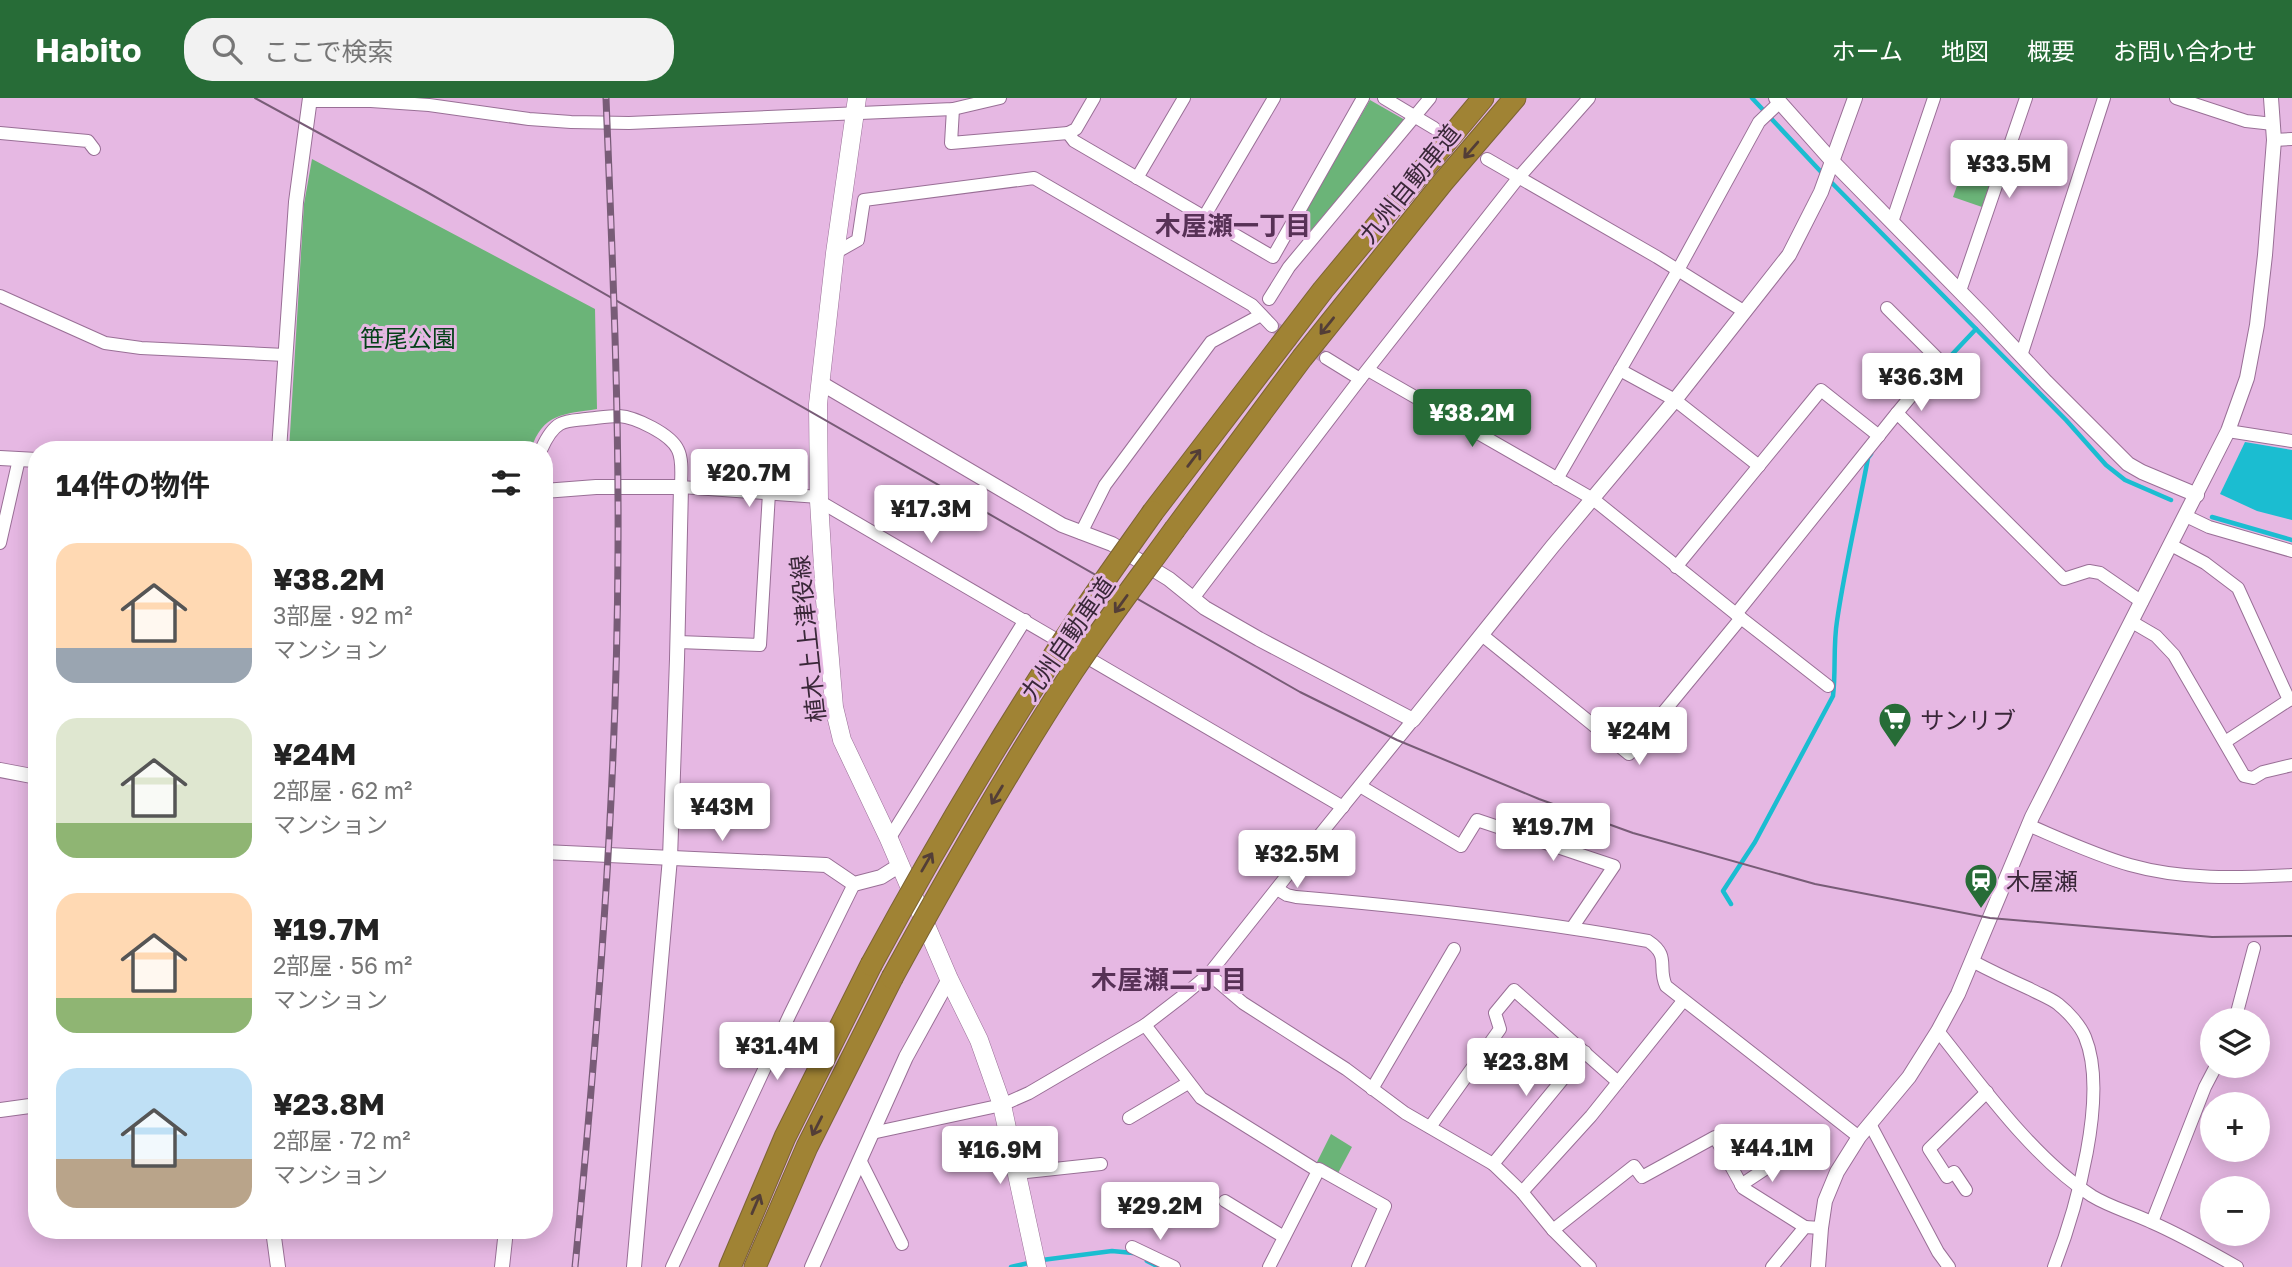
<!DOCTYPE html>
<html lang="ja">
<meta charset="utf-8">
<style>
body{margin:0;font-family:"Golos Text","Noto Sans JP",sans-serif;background:#f2f2f2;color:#222;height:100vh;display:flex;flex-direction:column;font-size:26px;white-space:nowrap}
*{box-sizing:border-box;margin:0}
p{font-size:23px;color:#767676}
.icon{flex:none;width:38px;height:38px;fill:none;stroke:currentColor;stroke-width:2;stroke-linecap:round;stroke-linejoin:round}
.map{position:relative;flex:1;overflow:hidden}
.side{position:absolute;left:28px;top:343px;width:525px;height:798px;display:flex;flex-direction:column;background:#fff;border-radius:28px;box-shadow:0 4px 18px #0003}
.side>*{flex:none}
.buttons{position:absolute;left:2200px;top:910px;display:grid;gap:14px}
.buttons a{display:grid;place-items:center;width:70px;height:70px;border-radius:50%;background:#fff;box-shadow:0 4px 18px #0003;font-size:35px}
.price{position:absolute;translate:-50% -60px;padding:0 16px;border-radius:7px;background:#fff;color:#222;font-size:23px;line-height:46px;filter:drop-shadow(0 2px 4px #0008)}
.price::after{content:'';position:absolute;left:50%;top:42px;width:21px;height:16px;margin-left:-10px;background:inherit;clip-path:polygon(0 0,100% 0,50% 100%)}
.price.current{background:#276c37;color:#fff}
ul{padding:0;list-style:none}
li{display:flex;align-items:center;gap:21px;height:175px;padding:0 28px}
li span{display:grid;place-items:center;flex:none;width:196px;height:140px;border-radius:21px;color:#555}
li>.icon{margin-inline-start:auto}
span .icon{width:84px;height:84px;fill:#fffc;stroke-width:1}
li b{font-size:30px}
h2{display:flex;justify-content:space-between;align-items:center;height:84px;padding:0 28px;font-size:30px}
header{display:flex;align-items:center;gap:42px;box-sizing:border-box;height:98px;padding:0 35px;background:#276c37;color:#fff}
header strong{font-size:33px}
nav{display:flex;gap:38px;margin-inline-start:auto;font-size:24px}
.search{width:490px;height:63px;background:#f2f2f2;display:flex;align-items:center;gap:18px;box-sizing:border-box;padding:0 24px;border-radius:28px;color:#767676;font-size:26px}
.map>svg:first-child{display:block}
.green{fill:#6bb478}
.water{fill:#1bbdd1}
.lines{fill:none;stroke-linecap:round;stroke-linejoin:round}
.stream{stroke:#1bbdd1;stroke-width:4.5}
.minor-tunnel{stroke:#c39bc1;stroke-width:12;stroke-dasharray:12 6;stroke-linecap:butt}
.minor-casing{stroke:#996f96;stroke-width:14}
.tertiary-casing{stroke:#996f96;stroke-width:16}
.secondary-casing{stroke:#996f96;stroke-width:19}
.motorway-casing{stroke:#7c6335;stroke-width:23}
.minor{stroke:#fff;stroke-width:12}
.tertiary{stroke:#fff;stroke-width:14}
.secondary{stroke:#fff;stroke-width:18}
.motorway{stroke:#a08334;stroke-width:21}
.tram{stroke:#785c77;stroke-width:2}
.rail-casing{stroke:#785c77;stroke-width:7}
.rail{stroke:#e6b8e3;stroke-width:4.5;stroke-dasharray:13;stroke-linecap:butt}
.motorway-bridge-casing{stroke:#7c6335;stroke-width:23;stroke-linecap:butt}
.motorway-bridge{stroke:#a08334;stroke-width:21}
.oneway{stroke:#533e37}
.labels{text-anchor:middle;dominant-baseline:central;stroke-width:6;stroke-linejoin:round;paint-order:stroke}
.street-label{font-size:24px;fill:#392738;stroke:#e6b8e3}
.park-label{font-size:24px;fill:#044118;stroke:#e6b8e3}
.poi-label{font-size:24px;fill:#392738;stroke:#e6b8e3;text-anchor:start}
.neighbourhood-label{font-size:26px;font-weight:bold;fill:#573156;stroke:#e6b8e3}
</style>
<header>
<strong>Habito</strong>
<div class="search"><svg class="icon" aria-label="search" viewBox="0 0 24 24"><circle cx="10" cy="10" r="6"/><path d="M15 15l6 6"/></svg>ここで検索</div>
<nav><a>ホーム</a><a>地図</a><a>概要</a><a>お問い合わせ</a></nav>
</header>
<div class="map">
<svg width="2292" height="1169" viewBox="0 0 2292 1169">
<rect width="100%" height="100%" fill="#e6b8e3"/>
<g class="green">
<polygon points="1370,2 1405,22 1306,138 1294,131"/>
<polygon points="1969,54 1998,64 1982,109 1953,99"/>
<path d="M312 61 595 211 597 311C565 316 542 315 531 352H289L304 106Z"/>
<polygon points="1331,1036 1352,1049 1337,1077 1316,1066"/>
</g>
<polygon class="water" points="2245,344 2292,352 2292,422 2257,413 2220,396"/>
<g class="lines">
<g class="stream">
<polyline points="1752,0 1823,76"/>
<polyline points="1829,82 2066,322 2106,367 2125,382 2171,402"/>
<polyline points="1943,266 1976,231"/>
<polyline points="2212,419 2292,442"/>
<path d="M1731 806 1723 793 1755 744 1833 598C1836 573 1833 548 1837 523 1845 468 1858 414 1868 360L1871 356"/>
<polyline points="1042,1162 1112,1153 1133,1155"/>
<polyline points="1147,1163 1159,1169"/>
<polyline points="1011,1169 1033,1164"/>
</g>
<polyline class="minor-tunnel" points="1272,228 1326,260"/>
<defs>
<g id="minor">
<polyline points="1094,0 1076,31 1068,35 1074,43 1273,159 1363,0"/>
<polyline points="1384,0 1434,30"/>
<polyline points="2176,0 2246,23 2273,26"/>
<polyline points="310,3 371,3 429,7 529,21 571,24 629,25 953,11 1000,0"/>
<polyline points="953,11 951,45 1068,35"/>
<polyline points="0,35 88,43 94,51"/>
<polyline points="2274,42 2292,41"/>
<polyline points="1487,61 1657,159 1745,214"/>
<polyline points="1137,80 1184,0"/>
<polyline points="1204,119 1274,0"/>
<polyline points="1892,124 1934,0"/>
<polyline points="835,155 858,142 864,102 1034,80 1252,207 1272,228"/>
<polyline points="1960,193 2026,0"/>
<polyline points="0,198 105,245 141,250 285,257"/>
<polyline points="1269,201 1289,169 1430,0"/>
<polyline points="1887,210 1940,263 1897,315"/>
<polyline points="2021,258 2104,0"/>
<polyline points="1326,260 1360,281"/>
<polyline points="1368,272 1593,401 1741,520 1629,656 1482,537"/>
<polyline points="1620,272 1675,302 1759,368"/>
<polyline points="2228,333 2292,343"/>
<path d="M541 352C545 343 551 331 560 326 567 322 579 322 586 321 597 320 608 318 619 318 635 319 671 336 678 352 683 362 681 378 681 389L819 399"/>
<polyline points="1557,381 1678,172 1759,24 1780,4"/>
<polyline points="819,403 1343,709"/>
<polyline points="2186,418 2209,429 2292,453"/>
<polyline points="1081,435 1105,387 1211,244 1261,217"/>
<polyline points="0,445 19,361"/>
<polyline points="2171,447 2205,465 2238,490 2289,602 2292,601"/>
<polyline points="1676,469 1821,292 1879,338"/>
<polyline points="1194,499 1360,281 1519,79 1589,0"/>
<polyline points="1736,516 1897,315 2064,481 2089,473 2100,475 2142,504"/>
<polyline points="1741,520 1828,588"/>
<polyline points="2132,524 2156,538 2174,557 2244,678 2253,680 2263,674 2292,667"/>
<polyline points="678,544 760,547 769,395"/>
<polyline points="2225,644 2289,602"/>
<polyline points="1360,688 1461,748 1477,722 1614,768 1572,830"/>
<path d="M2028 727C2061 741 2095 757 2130 767 2183 782 2237 780 2292 777"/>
<polyline points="889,741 1025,522"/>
<path d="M1277 791 1287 797 1296 799C1414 809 1531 822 1648 843 1671 858 1657 869 1666 888L1859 1039"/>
<path d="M1972 863C1991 873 2010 882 2030 891 2039 896 2050 900 2058 906 2068 914 2080 927 2085 939 2109 997 2076 1112 2054 1169"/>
<polyline points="1209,876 1243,905 1346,971 1405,1015 1493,1066 1522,1094 1553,1132 1590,1169"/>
<polyline points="2235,922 2254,850"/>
<polyline points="1145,927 1201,1000 1318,1073 1269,1169"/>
<path d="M1938 933C1982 988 2033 1060 2092 1098 2110 1109 2132 1115 2151 1124 2181 1137 2209 1153 2237 1169"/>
<polyline points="1372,991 1454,851"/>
<polyline points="1129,1020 1188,985"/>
<polyline points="1870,1026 1938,1154 1949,1169"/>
<polyline points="1430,1029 1500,931 1495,915 1514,892 1618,984"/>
<polyline points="872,1035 1002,1007 1029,995 1145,927 1184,897 1209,876 1293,770 1413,622"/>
<polyline points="860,1062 902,1146"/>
<polyline points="1493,1066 1585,954"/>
<polyline points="1318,1073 1319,1071 1385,1108 1358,1169"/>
<polyline points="1017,1075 1101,1066"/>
<polyline points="1741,1087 1786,1057"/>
<polyline points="1966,1092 1954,1074 1947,1079 1929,1051 1987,994"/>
<polyline points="1522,1094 1591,1018 1683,903"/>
<polyline points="1225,1103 1284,1139"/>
<polyline points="2152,1124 2205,989 2216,968"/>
<polyline points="1553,1132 1634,1068 1642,1079 1715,1039 1743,1090 1805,1129"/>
<polyline points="1132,1149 1174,1169"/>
<polyline points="672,1169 790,916 854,786"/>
<polyline points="1772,1169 1805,1129 1821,1130"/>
</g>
<g id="tertiary">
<polyline points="1776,0 1833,64 1984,218 2046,284 2128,366 2142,374 2197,397"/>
<polyline points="819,284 1062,427 1112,446 1169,481 1205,510 1259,541 1413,622 1552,449 1675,302 1789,157 1821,94 1855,0"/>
<polyline points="279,352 296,104 310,0"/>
<polyline points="0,360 37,362"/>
<polyline points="544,393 596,389 681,389 677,561 670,760 634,1169"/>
<polyline points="0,672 37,679"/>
<polyline points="544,754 826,767 854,786 881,779 900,767"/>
<polyline points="0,1012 37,1007"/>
<polyline points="273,1132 278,1169"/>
<polyline points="502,1169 506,1132"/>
<polyline points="812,1169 906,959 949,881"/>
<polyline points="1818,1169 1821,1130 1825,1103 1837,1074 1859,1039 1909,979 1938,933 1958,896 2032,719 2228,333 2247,280 2257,227 2265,157 2274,42 2271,0"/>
</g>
<polyline id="secondary" points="857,0 835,155 818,306 819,403 825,502 834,609 842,642 889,741 949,881 979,942 1002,1007 1037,1169"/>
<g id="motorway">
<polyline points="1153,414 1323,192 1483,0"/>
<polyline points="1175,431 1302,260 1443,84 1515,0"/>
<polyline points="730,1169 785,1039 871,867"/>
<polyline points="755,1169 807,1049 892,880"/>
</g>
</defs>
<use href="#minor" class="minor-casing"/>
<use href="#tertiary" class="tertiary-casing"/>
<use href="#secondary" class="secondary-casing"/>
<use href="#motorway" class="motorway-casing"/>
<use href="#minor" class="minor"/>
<use href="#tertiary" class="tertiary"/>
<use href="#secondary" class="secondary"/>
<use href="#motorway" class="motorway"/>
<polyline class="tram" points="255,0 425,93 1300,594 1397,642 1539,701 1633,735 1815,786 1990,820 2212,839 2292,838"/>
<defs>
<path id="rail" d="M575 1169C598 931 617 692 618 453 619 302 612 151 606 0"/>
</defs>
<use href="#rail" class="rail-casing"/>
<use href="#rail" class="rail"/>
<defs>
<g id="motorway-bridge">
<path d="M871 867C928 762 988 659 1053 559 1084 510 1119 462 1153 414"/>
<path d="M892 880C949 776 1008 672 1073 573 1105 525 1141 478 1175 431"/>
</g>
</defs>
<use href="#motorway-bridge" class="motorway-bridge-casing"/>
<use href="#motorway-bridge" class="motorway-bridge"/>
</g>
<defs><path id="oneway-shaft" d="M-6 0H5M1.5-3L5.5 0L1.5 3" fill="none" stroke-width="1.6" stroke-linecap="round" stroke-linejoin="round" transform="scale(1.75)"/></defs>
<g class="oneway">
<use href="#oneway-shaft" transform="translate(1471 52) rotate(131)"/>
<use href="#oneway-shaft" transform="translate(1327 228) rotate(129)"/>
<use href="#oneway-shaft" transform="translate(1194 360) rotate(-53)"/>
<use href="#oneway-shaft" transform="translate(1121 506) rotate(126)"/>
<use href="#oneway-shaft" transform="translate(997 697) rotate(121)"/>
<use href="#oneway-shaft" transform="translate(927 764) rotate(-60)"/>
<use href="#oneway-shaft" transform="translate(817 1028) rotate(117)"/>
<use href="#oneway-shaft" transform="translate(756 1106) rotate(-67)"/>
</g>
<defs>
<symbol id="supermarket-pin" viewBox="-11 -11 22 30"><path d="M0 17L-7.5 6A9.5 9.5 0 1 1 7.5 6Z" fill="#276c37" stroke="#e6b8e3"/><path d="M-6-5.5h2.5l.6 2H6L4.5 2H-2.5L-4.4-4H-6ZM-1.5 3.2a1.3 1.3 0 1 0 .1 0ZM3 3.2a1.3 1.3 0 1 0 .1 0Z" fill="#fff"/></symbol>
<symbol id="station-pin" viewBox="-11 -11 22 30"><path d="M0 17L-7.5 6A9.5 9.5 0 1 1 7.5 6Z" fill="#276c37" stroke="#e6b8e3"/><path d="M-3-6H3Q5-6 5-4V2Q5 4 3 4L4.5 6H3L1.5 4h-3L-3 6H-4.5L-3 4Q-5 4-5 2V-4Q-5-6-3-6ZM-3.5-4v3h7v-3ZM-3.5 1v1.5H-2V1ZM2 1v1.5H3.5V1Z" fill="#fff"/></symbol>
</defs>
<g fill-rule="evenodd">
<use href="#supermarket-pin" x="1876" y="602" width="38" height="52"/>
<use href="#station-pin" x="1962" y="763" width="38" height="52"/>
</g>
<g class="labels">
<g class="street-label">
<text transform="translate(1409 85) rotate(-51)">九州自動車道</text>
<text transform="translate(1067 540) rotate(-55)">九州自動車道</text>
<text transform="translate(807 541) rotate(-96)">植木上上津役線</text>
</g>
<g class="park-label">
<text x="408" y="239">笹尾公園</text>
</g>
<g class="poi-label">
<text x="1920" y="621">サンリブ</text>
<text x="2006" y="782">木屋瀬</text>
</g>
<g class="neighbourhood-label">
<text x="1233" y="127">木屋瀬一丁目</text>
<text x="1169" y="881">木屋瀬二丁目</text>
</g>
</g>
</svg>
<div class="buttons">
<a><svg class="icon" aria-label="layers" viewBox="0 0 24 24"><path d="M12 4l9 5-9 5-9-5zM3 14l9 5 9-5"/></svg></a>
<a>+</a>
<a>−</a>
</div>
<b class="price" style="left:2009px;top:102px">¥33.5M</b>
<b class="price" style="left:1921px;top:315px">¥36.3M</b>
<b class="price current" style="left:1472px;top:351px">¥38.2M</b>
<b class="price" style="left:749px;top:411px">¥20.7M</b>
<b class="price" style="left:931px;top:447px">¥17.3M</b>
<b class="price" style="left:1639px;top:669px">¥24M</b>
<b class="price" style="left:722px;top:745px">¥43M</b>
<b class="price" style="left:1553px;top:765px">¥19.7M</b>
<b class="price" style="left:1297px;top:792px">¥32.5M</b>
<b class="price" style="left:777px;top:984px">¥31.4M</b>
<b class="price" style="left:1526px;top:1000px">¥23.8M</b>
<b class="price" style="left:1772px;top:1086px">¥44.1M</b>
<b class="price" style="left:1000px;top:1088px">¥16.9M</b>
<b class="price" style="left:1160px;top:1144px">¥29.2M</b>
<section class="side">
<h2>14件の物件<svg class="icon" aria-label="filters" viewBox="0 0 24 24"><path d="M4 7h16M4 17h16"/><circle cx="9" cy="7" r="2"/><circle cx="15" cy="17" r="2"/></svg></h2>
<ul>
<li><span style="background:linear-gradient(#ffd9b3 75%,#9aa5b1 0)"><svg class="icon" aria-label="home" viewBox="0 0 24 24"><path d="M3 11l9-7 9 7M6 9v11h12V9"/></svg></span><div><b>¥38.2M</b><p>3部屋 · 92 m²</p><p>マンション</p></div></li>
<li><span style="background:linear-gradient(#dfe7d0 75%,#8fb573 0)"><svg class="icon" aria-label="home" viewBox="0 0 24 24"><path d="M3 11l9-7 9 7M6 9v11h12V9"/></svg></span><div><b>¥24M</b><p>2部屋 · 62 m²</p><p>マンション</p></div></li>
<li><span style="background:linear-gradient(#ffd9b3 75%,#8fb573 0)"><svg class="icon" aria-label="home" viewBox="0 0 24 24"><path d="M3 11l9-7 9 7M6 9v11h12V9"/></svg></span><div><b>¥19.7M</b><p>2部屋 · 56 m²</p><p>マンション</p></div></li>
<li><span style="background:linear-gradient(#bfe0f5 65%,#b9a48a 0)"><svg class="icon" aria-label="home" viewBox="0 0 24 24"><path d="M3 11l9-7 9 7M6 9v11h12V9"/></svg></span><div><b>¥23.8M</b><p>2部屋 · 72 m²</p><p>マンション</p></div></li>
</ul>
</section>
</div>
